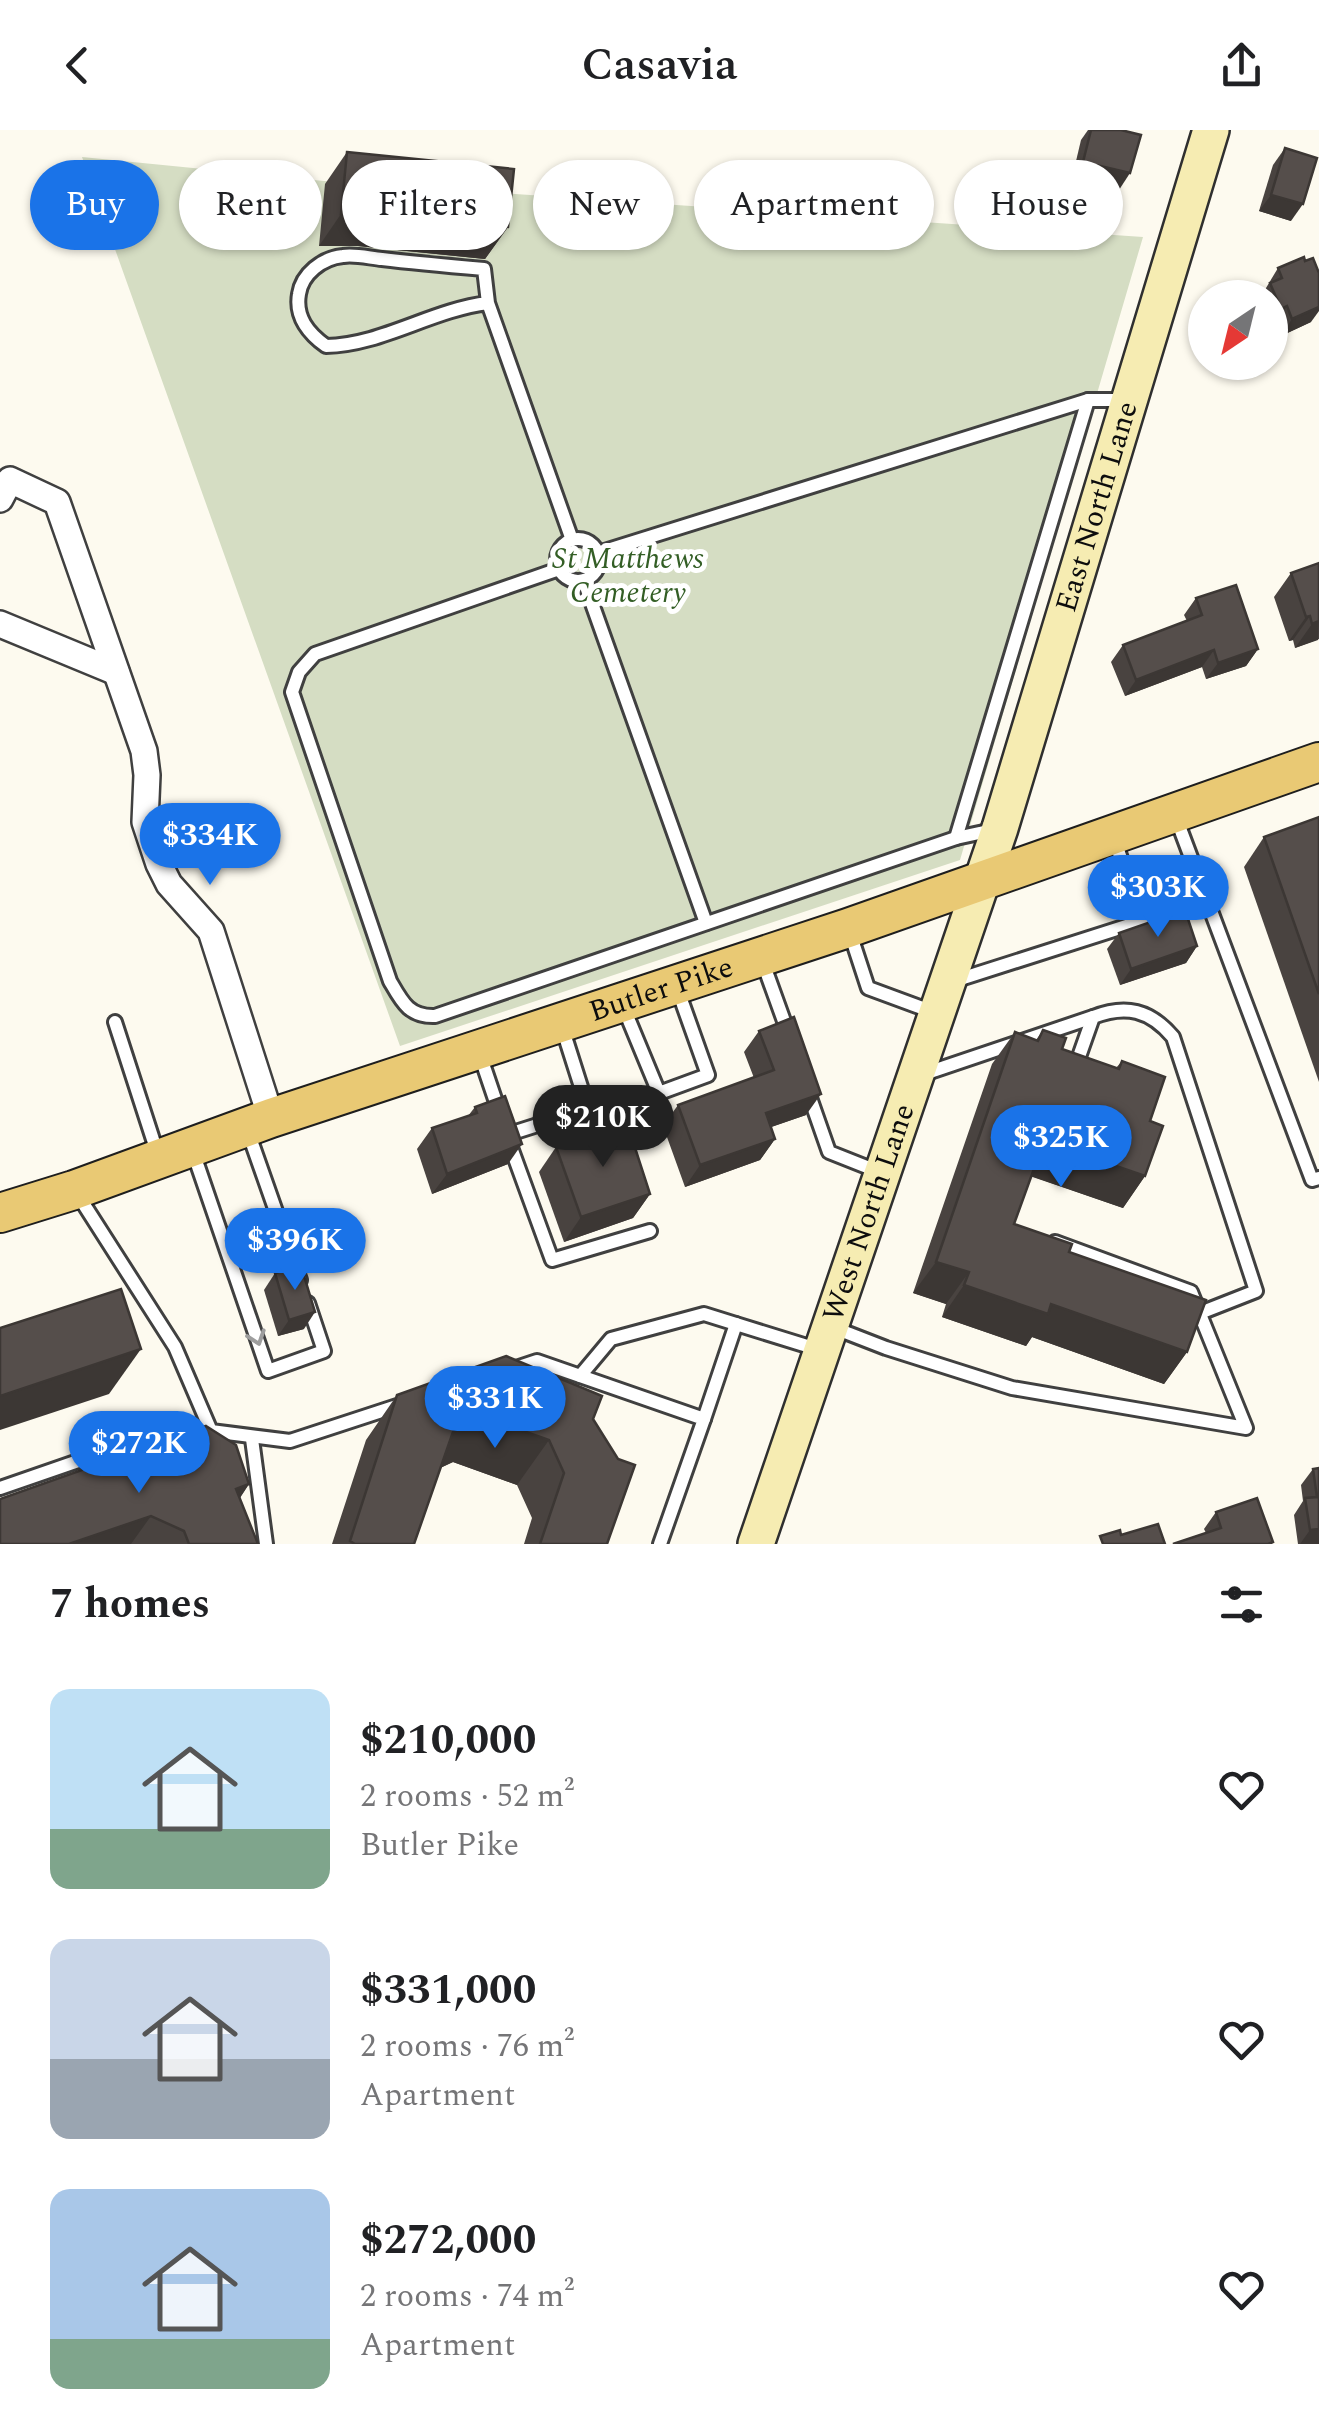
<!DOCTYPE html>
<meta charset="utf-8">
<style>
body{margin:0;font-family:Spectral,serif;background:#f6f6f6;color:#202124;height:100vh;display:flex;flex-direction:column;font-size:38px;white-space:nowrap}
*{box-sizing:border-box;margin:0}
p{font-size:32px;color:#757577}
.icon{flex:none;width:55px;height:55px;fill:none;stroke:currentColor;stroke-width:2;stroke-linecap:round;stroke-linejoin:round}
.map{position:relative;height:1414px;overflow:hidden}
.details{display:flex;flex-direction:column;background:#fff;flex:1}
.details>*{flex:none}
.guide{position:absolute;left:30px;top:30px;width:1260px;height:90px;display:flex;gap:20px}
.needle{width:65px;rotate:215deg}
.fabs{position:absolute;left:1188px;top:150px;display:grid;gap:20px}
.fabs a{display:grid;place-items:center;width:100px;height:100px;border-radius:50%;background:#fff;box-shadow:0 2px 8px #0004;font-size:50px}
.price{position:absolute;translate:-50% -85px;padding:0 22px;border-radius:35px;background:#1a73e8;color:#fff;font-size:32px;line-height:65px;filter:drop-shadow(0 2px 5px #0008)}
.price::after{content:'';position:absolute;left:50%;top:60px;width:30px;height:22px;margin-left:-15px;background:inherit;clip-path:polygon(0 0,100% 0,50% 100%)}
.price.current{background:#222;color:#fff}
ul{padding:0;list-style:none}
li{display:flex;align-items:center;gap:30px;height:250px;padding:0 50px}
li span{display:grid;place-items:center;flex:none;width:280px;height:200px;border-radius:20px;color:#555}
li>.icon{margin-inline-start:auto}
span .icon{width:120px;height:120px;fill:#fffc;stroke-width:1}
li b{font-size:42px}
h2{display:flex;justify-content:space-between;align-items:center;height:120px;padding:0 50px;font-size:42px}
.chip{padding:0 35px;border-radius:45px;background:#fff;box-shadow:0 2px 8px #0004;font-size:35px;line-height:90px}
.chip.current{background:#1a73e8;color:#fff}
header{display:flex;justify-content:space-between;align-items:center;height:130px;padding:0 50px;background:#fff;font-size:45px;font-weight:600}
.map>svg:first-child{display:block}
.cemetery{fill:#d5ddc3}
.lines{fill:none;stroke-linecap:round;stroke-linejoin:round}
.lane-casing{stroke:#404040;stroke-width:18}
.street-casing{stroke:#404040;stroke-width:30}
.secondary-casing{stroke:#2f2f2f;stroke-width:40}
.primary-casing{stroke:#1e1e1e;stroke-width:42}
.lane{stroke:#fff;stroke-width:12}
.street{stroke:#fff;stroke-width:25}
.secondary{stroke:#f6ecb2;stroke-width:35}
.primary{stroke:#e9c974;stroke-width:38}
.wall{fill:#494340}
.shaded-wall{fill:#3c3734}
.building{fill:#554e4b;stroke:#3c3734;stroke-width:2.5}
.oneway{stroke:#9e9e9e}
.labels{text-anchor:middle;dominant-baseline:central;stroke-width:10;stroke-linejoin:round;paint-order:stroke}
.street-label{font-size:30px;fill:#0d0d0d;stroke:#fff}
.park-label{font-size:30px;font-style:italic;fill:#335e25;stroke:#fff}
</style>
<header><svg class="icon" aria-label="back" viewBox="0 0 24 24"><path d="M15 5l-7 7 7 7"/></svg>Casavia<svg class="icon" aria-label="share" viewBox="0 0 24 24"><path d="M12 15V3M7 8l5-5 5 5M5 13v7h14v-7"/></svg></header>
<div class="map">
<svg width="1319" height="1414" viewBox="0 0 1319 1414">
<rect width="100%" height="100%" fill="#fdfaef"/>
<polygon class="cemetery" points="82,27 324,51 1143,107 960,730 400,916"/>
<g class="lines">
<defs>
<g id="lane">
<path d="M488 173C431 180 382 215 326 216 308 203 295 187 299 164 302 144 322 128 343 126 355 124 370 128 382 129 416 133 450 136 484 139L488 173 572 410"/>
<circle cx="578" cy="430" r="21"/>
<polyline points="598,423 1088,270 1127,270"/>
<path d="M559 439 315 524 299 542 292 562 390 851C402 872 409 887 435 886L956 708 993 700"/>
<polyline points="584,451 706,793"/>
<polyline points="1175,685 1312,1050 1319,1048"/>
<polyline points="956,708 1088,270"/>
<polyline points="849,800 868,858 933,882"/>
<polyline points="762,830 789,905"/>
<polyline points="954,851 1142,791 1114,708"/>
<polyline points="623,876 659,963 708,945 677,858"/>
<polyline points="115,892 158,1025"/>
<polyline points="479,922 500,984"/>
<path d="M1075 938 1093 887C1126 874 1150 880 1173 907L1256 1161 1200 1183"/>
<polyline points="921,945 1093,887"/>
<polyline points="808,962 829,1022 882,1043"/>
<polyline points="247,999 300,1150"/>
<polyline points="506,1005 588,979 562,897"/>
<polyline points="509,1012 552,1130 650,1101"/>
<polyline points="192,1019 268,1241 324,1221 308,1173"/>
<polyline points="76,1062 175,1217 211,1301 290,1311 403,1274"/>
<polyline points="736,1194 820,1220"/>
<polyline points="832,1197 886,1218 1012,1258 1246,1298 1191,1162 1055,1112"/>
<polyline points="513,1239 537,1231 704,1289 660,1414"/>
<polyline points="580,1246 611,1209 704,1184 736,1194 704,1289"/>
<polyline points="252,1309 266,1414"/>
<polyline points="0,1358 110,1320 184,1306"/>
</g>
<g id="street">
<polyline points="0,369 10,350 57,372 144,621 147,645 145,692 159,734 169,754 211,801 271,988"/>
<polyline points="0,494 116,542"/>
</g>
<g id="secondary">
<path id="s1" d="M756 1414 1000 698 1211 0"/>
</g>
<g id="primary">
<path id="s2" d="M0 1083 74 1060 271 988 848 798 1319 632"/>
</g>
</defs>
<use href="#lane" class="lane-casing"/>
<use href="#street" class="street-casing"/>
<use href="#secondary" class="secondary-casing"/>
<use href="#primary" class="primary-casing"/>
<use href="#lane" class="lane"/>
<use href="#street" class="street"/>
<use href="#secondary" class="secondary"/>
<use href="#primary" class="primary"/>
</g>
<g class="wall">
<polygon points="1088,0 1121,0 1119,60 1072,48 1081,10"/>
<polygon points="1285,18 1291,91 1259,81 1273,35"/>
<polygon points="347,22 508,97 485,129 358,116 319,116 325,54"/>
<polygon points="1278,138 1311,192 1281,206 1275,193 1270,195 1270,168 1260,168"/>
<polygon points="1319,433 1319,509 1295,518 1293,510 1289,511 1274,467 1291,443"/>
<polygon points="1196,468 1258,519 1246,536 1206,549 1202,537 1125,566 1111,532 1123,515 1187,491 1184,485"/>
<polygon points="1319,687 1319,952 1244,737 1264,707"/>
<polygon points="1119,803 1197,816 1186,833 1120,855 1107,819"/>
<polygon points="1043,900 1062,919 1116,938 1122,931 1150,991 1145,1046 1123,1078 1031,1046 1014,1094 1069,1122 1187,1222 1164,1254 1032,1207 1026,1216 942,1187 946,1174 913,1163 992,934 1015,902 1036,910"/>
<polygon points="759,901 806,985 771,997 775,1009 760,1030 685,1057 663,996 678,975 754,948 744,922"/>
<polygon points="475,977 508,1034 432,1064 417,1019 432,998 468,986"/>
<polygon points="556,1017 650,1064 633,1088 564,1112 539,1042"/>
<polygon points="275,1143 304,1199 278,1206 264,1160"/>
<polygon points="397,1265 593,1289 607,1414 524,1414 532,1388 517,1355 453,1332 440,1338 414,1414 332,1414 366,1310"/>
<polygon points="1319,1338 1319,1414 1298,1414 1294,1385 1303,1371 1301,1355 1313,1339"/>
<polygon points="249,1354 240,1368 258,1414 0,1414"/>
<polygon points="1216,1382 1273,1412 1272,1414 1173,1414 1206,1403 1204,1399"/>
</g>
<g class="shaded-wall">
<polygon points="1083,32 1130,43 1119,60 1072,48"/>
<polygon points="1271,65 1303,74 1291,91 1259,81"/>
<polygon points="341,84 380,84 508,97 485,129 358,116 319,116"/>
<polygon points="1287,176 1275,193 1270,195 1281,179"/>
<polygon points="1319,177 1319,181 1311,192 1281,206 1292,189"/>
<polygon points="1310,486 1293,510 1289,511 1306,487"/>
<polygon points="1319,491 1318,510 1295,518 1312,494"/>
<polygon points="1258,519 1246,536 1206,549 1218,533"/>
<polygon points="1214,520 1202,537 1125,566 1136,550"/>
<polygon points="1197,816 1186,833 1120,855 1131,839"/>
<polygon points="821,964 806,985 751,1004 766,983"/>
<polygon points="775,1009 760,1030 685,1057 700,1035"/>
<polygon points="1044,1011 1145,1046 1123,1078 1021,1043"/>
<polygon points="522,1014 508,1034 432,1064 447,1044"/>
<polygon points="650,1064 633,1088 564,1112 581,1087"/>
<polygon points="936,1132 969,1142 946,1174 913,1163"/>
<polygon points="964,1155 1051,1174 1187,1222 1164,1254 1032,1207 1026,1216 942,1187"/>
<polygon points="315,1182 304,1199 278,1206 289,1190"/>
<polygon points="141,1219 109,1264 0,1300 0,1266"/>
<polygon points="484,1287 549,1310 517,1355 453,1332 421,1347 453,1302"/>
<polygon points="249,1354 218,1400 236,1359"/>
<polygon points="151,1386 131,1414 69,1414"/>
<polygon points="1319,1399 1319,1414 1300,1414 1310,1400"/>
</g>
<g class="building">
<polygon points="1091,0 1121,0 1141,5 1130,43 1083,32"/>
<polygon points="1285,18 1317,28 1303,74 1271,65"/>
<polygon points="347,22 514,39 508,97 380,84 341,84"/>
<polygon points="1304,127 1305,131 1313,128 1319,143 1319,177 1292,189 1287,176 1281,179 1270,153 1282,148 1278,138"/>
<polygon points="1319,433 1319,491 1312,494 1310,486 1306,487 1291,443"/>
<polygon points="1236,455 1258,519 1218,533 1214,520 1136,550 1123,515 1202,485 1196,468"/>
<polygon points="1319,687 1319,864 1264,707"/>
<polygon points="1185,780 1197,816 1131,839 1119,803"/>
<polygon points="794,887 821,964 766,983 775,1009 700,1035 678,975 774,940 759,901"/>
<polygon points="1043,900 1066,908 1062,919 1119,939 1122,931 1165,947 1150,991 1163,996 1145,1046 1044,1011 1014,1094 1072,1114 1069,1122 1206,1170 1187,1222 1051,1174 1048,1184 964,1155 969,1142 936,1132 1015,902 1038,911"/>
<polygon points="505,966 522,1014 447,1044 432,998 477,983 475,977"/>
<polygon points="627,993 650,1064 581,1087 556,1017"/>
<polygon points="301,1136 315,1182 289,1190 275,1143"/>
<polygon points="121,1159 141,1219 0,1266 0,1198"/>
<polygon points="506,1226 602,1266 593,1289 618,1329 635,1335 607,1414 540,1414 564,1343 549,1310 484,1287 453,1302 414,1414 355,1414 350,1411 397,1265"/>
<polygon points="206,1296 236,1315 249,1354 236,1359 258,1414 189,1414 184,1401 151,1386 69,1414 0,1414 0,1369"/>
<polygon points="1319,1338 1319,1399 1310,1400 1305,1368 1317,1367 1313,1339"/>
<polygon points="1257,1368 1273,1412 1268,1414 1173,1414 1221,1398 1216,1382"/>
<polygon points="1158,1394 1165,1414 1103,1414 1100,1406 1120,1400 1121,1405"/>
</g>
<defs><path id="oneway-chevron" d="M-2-3.5L2.5 0L-2 3.5" fill="none" stroke-width="1.6" stroke-linecap="round" stroke-linejoin="round" transform="scale(2.5)"/></defs>
<use class="oneway" href="#oneway-chevron" transform="translate(257 1208) rotate(71)"/>
<g class="labels">
<g class="street-label">
<text stroke="none"><textPath href="#s1" startOffset="1092">East North Lane</textPath></text>
<text stroke="none"><textPath href="#s2" startOffset="698">Butler Pike</textPath></text>
<text stroke="none"><textPath href="#s1" startOffset="350">West North Lane</textPath></text>
</g>
<g class="park-label">
<text x="628" y="429">St Matthews<tspan x="628" dy="34">Cemetery</tspan></text>
</g>
</g>
</svg>
<div class="fabs">
<a><svg class="needle" viewBox="-14 -14 28 28"><path d="M0-13l5 13h-10z" fill="#e53935"/><path d="M0 13l5-13h-10z" fill="#757577"/></svg></a>
</div>
<b class="price" style="left:210px;top:758px">$334K</b>
<b class="price" style="left:1158px;top:810px">$303K</b>
<b class="price current" style="left:603px;top:1040px">$210K</b>
<b class="price" style="left:1061px;top:1060px">$325K</b>
<b class="price" style="left:295px;top:1163px">$396K</b>
<b class="price" style="left:495px;top:1321px">$331K</b>
<b class="price" style="left:139px;top:1366px">$272K</b>
<div class="guide">
<a class="chip current">Buy</a>
<a class="chip">Rent</a>
<a class="chip">Filters</a>
<a class="chip">New</a>
<a class="chip">Apartment</a>
<a class="chip">House</a>
</div>
</div>
<section class="details">
<h2>7 homes<svg class="icon" aria-label="filters" viewBox="0 0 24 24"><path d="M4 7h16M4 17h16"/><circle cx="9" cy="7" r="2"/><circle cx="15" cy="17" r="2"/></svg></h2>
<ul>
<li><span style="background:linear-gradient(#bfe0f5 70%,#7fa58c 0)"><svg class="icon" aria-label="home" viewBox="0 0 24 24"><path d="M3 11l9-7 9 7M6 9v11h12V9"/></svg></span><div><b>$210,000</b><p>2 rooms · 52 m²</p><p>Butler Pike</p></div><svg class="icon" aria-label="heart" viewBox="0 0 24 24"><path d="M12 20l-8-8c-3-5 5-10 8-4 3-6 11-1 8 4z"/></svg></li>
<li><span style="background:linear-gradient(#c9d6e8 60%,#9aa5b1 0)"><svg class="icon" aria-label="home" viewBox="0 0 24 24"><path d="M3 11l9-7 9 7M6 9v11h12V9"/></svg></span><div><b>$331,000</b><p>2 rooms · 76 m²</p><p>Apartment</p></div><svg class="icon" aria-label="heart" viewBox="0 0 24 24"><path d="M12 20l-8-8c-3-5 5-10 8-4 3-6 11-1 8 4z"/></svg></li>
<li><span style="background:linear-gradient(#a9c7e8 75%,#7fa58c 0)"><svg class="icon" aria-label="home" viewBox="0 0 24 24"><path d="M3 11l9-7 9 7M6 9v11h12V9"/></svg></span><div><b>$272,000</b><p>2 rooms · 74 m²</p><p>Apartment</p></div><svg class="icon" aria-label="heart" viewBox="0 0 24 24"><path d="M12 20l-8-8c-3-5 5-10 8-4 3-6 11-1 8 4z"/></svg></li>
</ul>
</section>
